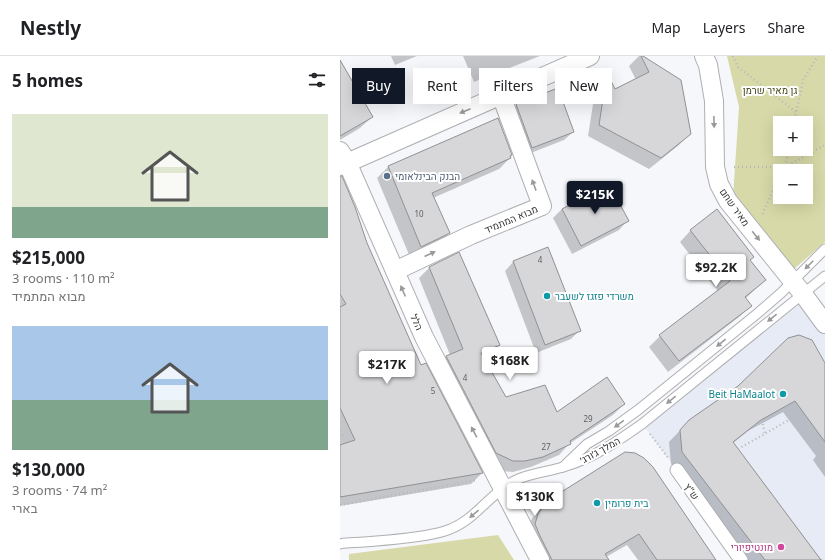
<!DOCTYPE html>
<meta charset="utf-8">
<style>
body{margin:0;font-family:"Noto Sans",Heebo,sans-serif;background:#f2f2f2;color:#202124;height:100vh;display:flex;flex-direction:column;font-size:15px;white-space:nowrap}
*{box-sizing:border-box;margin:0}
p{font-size:13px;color:#757577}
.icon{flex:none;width:22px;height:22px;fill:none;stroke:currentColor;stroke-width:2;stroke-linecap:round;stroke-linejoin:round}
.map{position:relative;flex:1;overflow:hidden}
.panel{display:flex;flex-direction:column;background:#fff;width:340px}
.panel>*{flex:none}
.top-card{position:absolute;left:12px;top:12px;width:380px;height:36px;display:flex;gap:8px}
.controls{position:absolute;left:433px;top:60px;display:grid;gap:8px}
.controls a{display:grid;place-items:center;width:40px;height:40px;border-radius:0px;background:#fff;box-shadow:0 4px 16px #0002;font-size:20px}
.price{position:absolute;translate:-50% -34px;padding:0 9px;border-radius:4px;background:#fff;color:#222;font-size:13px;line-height:26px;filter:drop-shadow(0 1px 2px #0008)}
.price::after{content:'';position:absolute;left:50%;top:24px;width:12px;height:9px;margin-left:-6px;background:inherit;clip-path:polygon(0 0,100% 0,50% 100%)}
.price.active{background:#111827;color:#fff}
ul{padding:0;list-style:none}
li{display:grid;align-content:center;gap:8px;height:212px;padding:0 12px}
li span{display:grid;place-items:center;height:124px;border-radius:0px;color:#555}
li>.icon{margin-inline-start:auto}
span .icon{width:72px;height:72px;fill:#fffc;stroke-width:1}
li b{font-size:17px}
h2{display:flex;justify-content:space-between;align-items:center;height:48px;padding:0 12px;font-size:17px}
.chip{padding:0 14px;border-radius:0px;background:#fff;box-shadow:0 4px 16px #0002;font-size:14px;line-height:36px}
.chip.active{background:#111827;color:#fff}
header{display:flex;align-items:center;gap:24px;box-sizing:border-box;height:56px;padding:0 20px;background:#fff;border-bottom:1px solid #e0e0e0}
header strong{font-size:19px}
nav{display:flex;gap:22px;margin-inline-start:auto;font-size:14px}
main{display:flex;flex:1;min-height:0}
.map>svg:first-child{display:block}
.built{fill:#e7ebf5}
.green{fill:#d7d9a8;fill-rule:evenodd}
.shadow{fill:#0003}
.building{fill:#d7d7da;stroke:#909193}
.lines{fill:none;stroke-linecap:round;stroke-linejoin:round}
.service-casing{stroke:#aeafb2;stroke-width:11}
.pedestrian-casing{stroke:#aeafb2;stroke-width:15}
.minor-casing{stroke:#aeafb2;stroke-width:20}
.path{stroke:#b9b9bc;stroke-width:2.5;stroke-dasharray:1 3;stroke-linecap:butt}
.service{stroke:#fff;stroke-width:9}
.pedestrian{stroke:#fff;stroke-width:13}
.minor{stroke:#fff;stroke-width:18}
.oneway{fill:#9a9a9a}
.service-dot{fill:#5c6f8a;stroke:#fff;stroke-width:1.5}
.culture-dot{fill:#0f9aa8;stroke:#fff;stroke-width:1.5}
.hotel-dot{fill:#d1479c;stroke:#fff;stroke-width:1.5}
.labels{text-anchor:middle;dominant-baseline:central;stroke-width:4;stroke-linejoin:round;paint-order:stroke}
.number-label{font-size:8px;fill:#5e5e5f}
.park-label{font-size:10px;fill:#444515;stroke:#fff}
.service-label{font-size:10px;fill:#4e5e75;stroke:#fff;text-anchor:start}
.street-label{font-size:10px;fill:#353536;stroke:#fff}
.culture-label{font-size:10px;fill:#0d838f;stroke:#fff;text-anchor:start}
.hotel-label{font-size:10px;fill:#b23c85;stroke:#fff;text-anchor:end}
</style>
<header>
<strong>Nestly</strong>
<nav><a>Map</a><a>Layers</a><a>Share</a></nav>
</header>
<main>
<section class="panel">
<h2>5 homes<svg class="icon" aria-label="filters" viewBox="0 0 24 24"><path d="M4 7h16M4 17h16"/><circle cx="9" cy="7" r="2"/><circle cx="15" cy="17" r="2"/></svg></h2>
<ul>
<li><span style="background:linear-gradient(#dfe7d0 75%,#7fa58c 0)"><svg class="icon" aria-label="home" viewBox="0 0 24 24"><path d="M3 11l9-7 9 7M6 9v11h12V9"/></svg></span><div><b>$215,000</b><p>3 rooms · 110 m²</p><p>מבוא המתמיד</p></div></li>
<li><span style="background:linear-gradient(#a9c7e8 60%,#7fa58c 0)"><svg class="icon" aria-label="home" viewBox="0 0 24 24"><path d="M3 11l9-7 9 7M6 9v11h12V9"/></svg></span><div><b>$130,000</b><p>3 rooms · 74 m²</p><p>בארי</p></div></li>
</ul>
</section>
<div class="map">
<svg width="485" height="504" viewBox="0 0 485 504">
<rect width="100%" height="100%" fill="#f6f7fa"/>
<polygon class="built" points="463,238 485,270 485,504 401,504 337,414 302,368"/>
<g class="green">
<path d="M387 0H485V186L454 213 393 141 399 51ZM440 67H466V93H440ZM440 115H466V141H440Z"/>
<polygon points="158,479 174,504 9,504 9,498"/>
</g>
<g class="shadow">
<polygon points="51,0 77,0 55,9"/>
<polygon points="123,0 200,0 134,26"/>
<polygon points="299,0 301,0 350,77 339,89 309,113 248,80 256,29 267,19 274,35 296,24 289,10"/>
<polygon points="0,6 32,61 20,72 0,84"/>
<polygon points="217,34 233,76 224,84 183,100 167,58 176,49"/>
<polygon points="158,63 170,102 159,113 93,142 109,177 98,188 70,201 37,122 48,111"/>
<polygon points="0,122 26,187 81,310 142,417 131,428 0,450"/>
<polygon points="269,129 287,165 279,174 232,198 213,162 222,153"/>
<polygon points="351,174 409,204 425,224 405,243 410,250 399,261 328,316 309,291 320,280 378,235 340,186"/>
<polygon points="208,193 240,274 231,283 196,297 165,215 173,206"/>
<polygon points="90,211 159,289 148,300 143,302 165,342 216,357 284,348 273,359 229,388 219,399 191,411 173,416 162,415 95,312 106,301 110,299 79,222"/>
<polygon points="485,309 485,421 473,404 476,400 443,356 408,375 392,388 476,500 483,504 406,504 331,408 329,386 349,365"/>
<polygon points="208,445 375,504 298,504 287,489 266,501 268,504 195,504 187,470 196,457"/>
</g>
<g class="building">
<polygon points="301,0 303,0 341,24 351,78 321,102 259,69 267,17 275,33 309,16"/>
<polygon points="0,4 33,61 0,80"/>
<polygon points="218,32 234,76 192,92 176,48"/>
<polygon points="158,62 172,99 170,100 171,102 92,137 110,177 81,191 48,110"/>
<polygon points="0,120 2,120 15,151 27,187 81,309 86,307 143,417 0,441 0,389 15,384 0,352 0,251 6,248 0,238"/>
<polygon points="269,128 289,165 241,190 222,153"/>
<polygon points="377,153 414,201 410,204 426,224 405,241 412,250 339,305 319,279 390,225 350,174"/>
<polygon points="208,191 241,275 205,289 173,205"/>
<polygon points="119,196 160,289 141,297 166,341 205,329 217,356 267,321 285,348 230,385 231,388 203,401 185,405 173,405 156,397 106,300 123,293 89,211"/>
<polygon points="459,279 472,284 485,307 485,386 455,345 421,364 393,386 481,504 425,504 342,396 340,374 349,364 398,330 448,282"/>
<polygon points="285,396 295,397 304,402 313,411 376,504 317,504 299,478 265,498 269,504 212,504 200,480 195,468 198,458 207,445"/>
</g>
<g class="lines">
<defs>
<g id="service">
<polyline points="223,411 247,388 269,375 298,354 418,257 441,237 485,193"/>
<path d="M0 488C8 486 16 487 24 486 48 484 83 482 105 475 135 466 149 437 176 424 191 417 207 416 223 411 252 403 278 385 302 368L485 220"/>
</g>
<polyline id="pedestrian" points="337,414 401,504"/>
<g id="minor">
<polyline points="364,0 368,9 374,45 375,111 379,128 388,145 463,238 485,268"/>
<polyline points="0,95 7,106 84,281 200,504"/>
<polyline points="0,110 250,0"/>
<polyline points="55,215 131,179 202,150 161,39"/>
</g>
</defs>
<use href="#service" class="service-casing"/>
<use href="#pedestrian" class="pedestrian-casing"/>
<use href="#minor" class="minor-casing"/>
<g class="path">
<polyline points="393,0 398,11 456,56"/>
<polyline points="454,67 463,24 478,0"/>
<polyline points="394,111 445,111 449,93"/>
<polyline points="443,115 445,111 485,89"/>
<polyline points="423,158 423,156 440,121"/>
<polyline points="422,364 425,378"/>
<polyline points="0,375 3,381"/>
<polyline points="310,378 329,403"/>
<polyline points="398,393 463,356"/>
<polyline points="0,449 137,424"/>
</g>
<use href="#service" class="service"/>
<use href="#pedestrian" class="pedestrian"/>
<use href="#minor" class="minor"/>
</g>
<defs><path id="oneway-solid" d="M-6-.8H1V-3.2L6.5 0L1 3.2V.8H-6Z"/></defs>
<g class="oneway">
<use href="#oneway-solid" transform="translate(125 55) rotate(157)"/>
<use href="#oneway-solid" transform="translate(374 66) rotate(89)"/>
<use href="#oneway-solid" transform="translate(194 129) rotate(-110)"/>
<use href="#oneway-solid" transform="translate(416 180) rotate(51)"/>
<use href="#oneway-solid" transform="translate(90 198) rotate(-25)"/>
<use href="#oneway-solid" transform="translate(469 209) rotate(135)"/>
<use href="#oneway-solid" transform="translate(63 235) rotate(-114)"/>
<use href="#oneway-solid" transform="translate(432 262) rotate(141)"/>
<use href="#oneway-solid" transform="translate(381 287) rotate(141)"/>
<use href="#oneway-solid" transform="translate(331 344) rotate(141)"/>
<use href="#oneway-solid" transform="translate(279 368) rotate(144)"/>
<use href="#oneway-solid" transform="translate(134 376) rotate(-118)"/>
<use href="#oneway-solid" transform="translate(134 458) rotate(140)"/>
</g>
<circle class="service-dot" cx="47" cy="120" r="4"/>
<g class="culture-dot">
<circle cx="207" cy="240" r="4"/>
<circle cx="443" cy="338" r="4"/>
<circle cx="257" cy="447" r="4"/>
</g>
<circle class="hotel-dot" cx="441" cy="491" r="4"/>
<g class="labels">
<g class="number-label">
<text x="79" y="157">10</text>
<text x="200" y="203">4</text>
<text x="125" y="321">4</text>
<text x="93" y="334">5</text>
<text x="248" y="362">29</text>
<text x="206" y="390">27</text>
</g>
<g class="park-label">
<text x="430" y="34">גן מאיר שרמן</text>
</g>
<g class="service-label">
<text x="55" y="120">הבנק הבינלאומי</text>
</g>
<g class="street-label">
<text transform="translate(395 151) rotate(55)">מאיר שחם</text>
<text transform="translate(171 163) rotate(-23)">מבוא המתמיד</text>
<text transform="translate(77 266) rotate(66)">הלל</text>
<text transform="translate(260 394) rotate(-29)">המלך ג׳ורג׳</text>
<text transform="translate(352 435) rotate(55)">ש"ץ</text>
</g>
<g class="culture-label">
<text x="215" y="240">משרדי פזגז לשעבר</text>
<text x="435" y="338" text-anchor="end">Beit HaMaalot</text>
<text x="265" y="447">בית פרומין</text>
</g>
<g class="hotel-label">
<text x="433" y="491">מונטיפיורי</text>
</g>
</g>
</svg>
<div class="controls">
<a>+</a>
<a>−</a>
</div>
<b class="price active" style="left:255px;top:159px">$215K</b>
<b class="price" style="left:376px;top:232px">$92.2K</b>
<b class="price" style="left:170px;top:325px">$168K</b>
<b class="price" style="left:47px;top:329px">$217K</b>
<b class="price" style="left:195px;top:461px">$130K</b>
<div class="top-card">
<a class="chip active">Buy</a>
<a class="chip">Rent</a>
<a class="chip">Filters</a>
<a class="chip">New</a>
</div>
</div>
</main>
